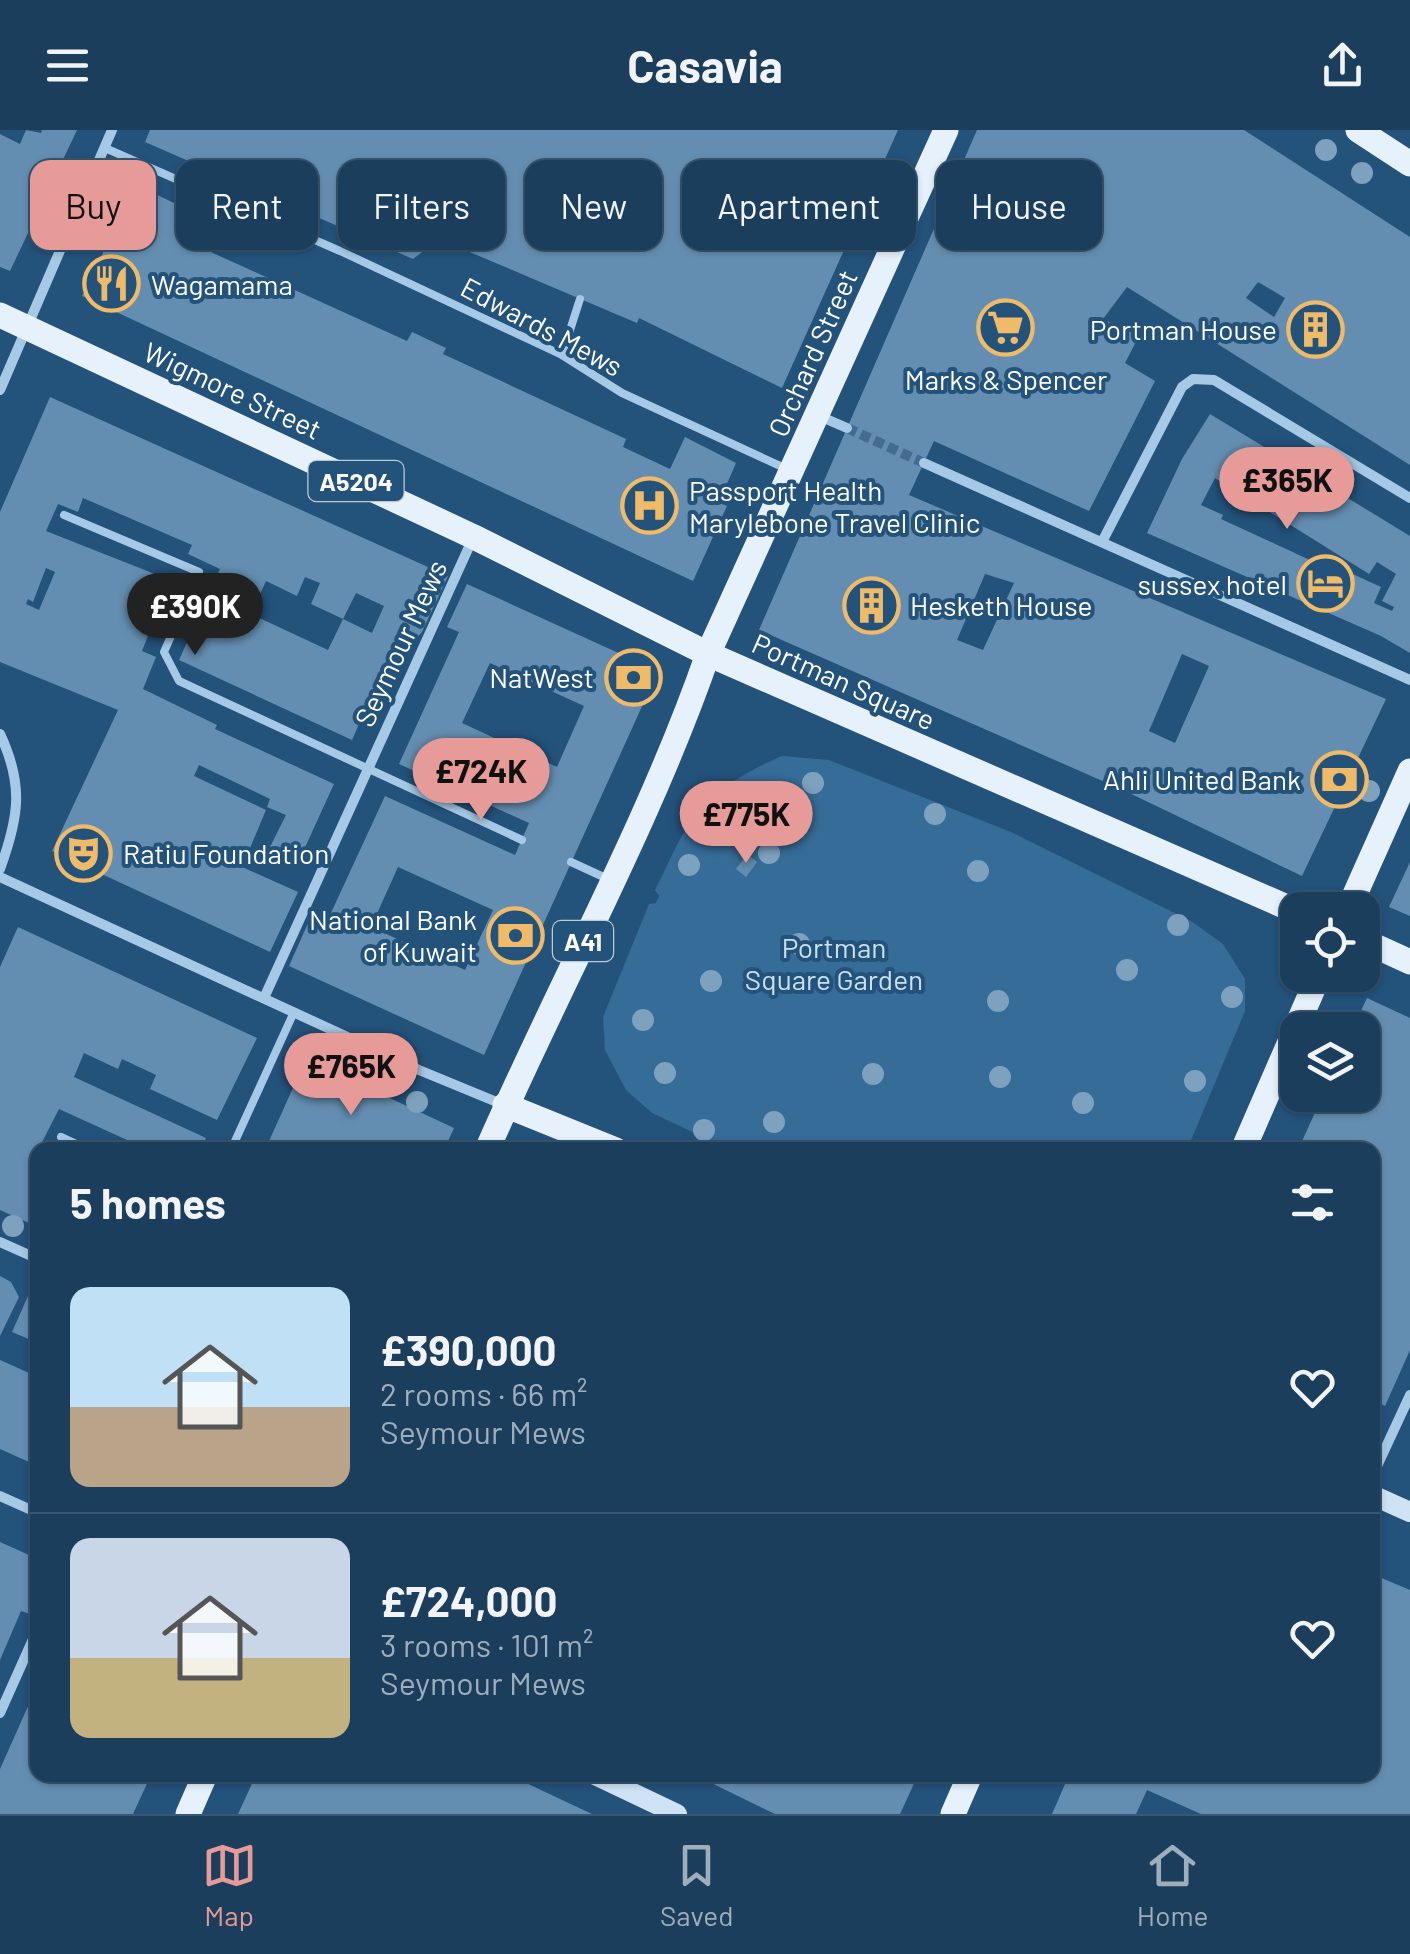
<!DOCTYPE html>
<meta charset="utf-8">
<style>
body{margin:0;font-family:Barlow,sans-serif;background:#234562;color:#f1f3f6;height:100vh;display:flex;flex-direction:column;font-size:38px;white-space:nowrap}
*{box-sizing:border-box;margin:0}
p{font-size:32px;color:#9faebb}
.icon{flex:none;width:55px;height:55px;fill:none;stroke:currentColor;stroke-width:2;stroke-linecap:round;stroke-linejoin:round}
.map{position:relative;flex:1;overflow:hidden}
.panel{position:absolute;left:30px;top:1012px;width:1350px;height:640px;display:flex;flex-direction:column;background:#1a3e5c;border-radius:20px;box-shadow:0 2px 8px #0004,0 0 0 2px #385772}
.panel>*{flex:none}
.top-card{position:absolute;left:30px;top:30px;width:1350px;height:90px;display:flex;gap:20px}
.tools{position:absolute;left:1280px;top:762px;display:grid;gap:20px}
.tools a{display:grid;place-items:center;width:100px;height:100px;border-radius:20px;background:#1a3e5c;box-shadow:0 2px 8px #0004,0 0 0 2px #385772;font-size:50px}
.price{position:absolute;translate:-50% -85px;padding:0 22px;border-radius:35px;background:#e69b98;color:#111;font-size:32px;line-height:65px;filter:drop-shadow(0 2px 5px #0008)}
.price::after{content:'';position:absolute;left:50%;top:60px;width:30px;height:22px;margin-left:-15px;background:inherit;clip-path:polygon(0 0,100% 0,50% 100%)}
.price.selected{background:#222;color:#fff}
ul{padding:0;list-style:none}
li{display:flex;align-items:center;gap:30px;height:250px;padding:0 40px}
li+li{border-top:2px solid #385772}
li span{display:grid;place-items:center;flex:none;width:280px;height:200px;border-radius:20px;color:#555}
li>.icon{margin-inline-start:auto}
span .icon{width:120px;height:120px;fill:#fffc;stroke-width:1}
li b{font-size:42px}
h2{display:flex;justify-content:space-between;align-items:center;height:120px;padding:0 40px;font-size:42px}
.pill{padding:0 35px;border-radius:20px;background:#1a3e5c;box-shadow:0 2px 8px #0004,0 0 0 2px #385772;font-size:35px;line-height:90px}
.pill.selected{background:#e69b98;color:#111}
header{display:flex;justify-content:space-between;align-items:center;height:130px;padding:0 40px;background:#1a3e5c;font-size:45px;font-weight:700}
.dock{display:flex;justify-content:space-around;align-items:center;height:140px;border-top:2px solid #385772;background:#1a3e5c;font-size:28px;color:#9faebb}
.dock a{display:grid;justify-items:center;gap:5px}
.dock .selected{color:#e69b98}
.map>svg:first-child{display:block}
.green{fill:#366c98}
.building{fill:#648eb1;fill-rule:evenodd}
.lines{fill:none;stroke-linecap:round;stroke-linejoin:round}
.street-tunnel{stroke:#446c8f;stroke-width:10;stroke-dasharray:10 5;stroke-linecap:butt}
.lane{stroke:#a6c9e5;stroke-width:8}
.street{stroke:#a6c9e5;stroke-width:10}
.secondary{stroke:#cfe3f4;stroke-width:20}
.primary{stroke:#e6f1fc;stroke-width:25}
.tree{fill:#7ea1be}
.labels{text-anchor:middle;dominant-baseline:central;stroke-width:8;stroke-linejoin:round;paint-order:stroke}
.shield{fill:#23527b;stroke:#bdcbd7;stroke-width:2.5}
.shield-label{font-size:25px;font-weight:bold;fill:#fff}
.poi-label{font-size:28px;fill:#fff;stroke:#23527b;text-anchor:end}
.street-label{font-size:28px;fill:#fff;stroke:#23527b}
.park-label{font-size:28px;fill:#c9e1f4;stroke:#23527b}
</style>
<header><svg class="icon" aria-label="menu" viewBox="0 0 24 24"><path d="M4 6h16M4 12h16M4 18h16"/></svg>Casavia<svg class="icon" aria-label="share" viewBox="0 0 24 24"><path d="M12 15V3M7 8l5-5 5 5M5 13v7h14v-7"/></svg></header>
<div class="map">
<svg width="1410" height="1684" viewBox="0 0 1410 1684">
<rect width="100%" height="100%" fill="#23527b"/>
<path class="green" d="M782 626 829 630 1011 702 1191 791 1223 814 1245 849V881L1187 1020H731L652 983 626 960 605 920 603 887 649 774 656 773 659 766 655 760C667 737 677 711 692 690 712 660 750 640 782 626Z"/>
<g class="building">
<polygon points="26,0 41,3 42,0 77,0 10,141 0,137 0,4 20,14"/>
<polygon points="150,0 898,0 782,258 639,188 637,193 439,109 413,129 145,12"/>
<path d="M977 0H1244L1410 107V335L1127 157 1103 189 1139 206 1125 233 1155 251 1089 381 934 311 909 365 1386 569 1302 746 1123 660 759 500ZM1258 152 1285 168 1274 187 1246 168ZM985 444 1014 453 983 520 957 510ZM1182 524 1209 536 1175 613 1149 601Z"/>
<polygon points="141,57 211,91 202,118 407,211 412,202 446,218 443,224 626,309 623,317 670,339 685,307 736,333 719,372 727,376 693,451 82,166 112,104"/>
<path d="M50 267 448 446 422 502 407 520 394 514 352 610 179 530 220 439 188 424 192 415 83 368 78 382 58 374 46 401 170 450 142 521 156 527 143 559 217 595 215 599 334 654 296 737 267 723 286 685 267 677 270 669 199 635 194 646 266 680 242 737 298 762 270 822 52 721 118 580 0 532V382ZM46 438 55 442 39 480 26 474 28 469 33 472ZM305 447 320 453 311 474 343 489 356 463 384 476 372 503 343 489 328 520 251 484 266 451 297 466Z"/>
<path d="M1210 284 1410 406V523L1381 506 1147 403 1182 329ZM1215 348 1369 444 1377 432 1396 444 1382 471 1394 477 1392 481 1374 473 1381 457 1344 440 1337 455 1307 443 1312 431 1221 389 1223 385 1201 375Z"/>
<path d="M467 454 658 541 484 925 289 836 309 791 324 798 385 666 515 725 529 693 399 634 459 502 447 497ZM490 533 584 576 557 637 462 593ZM398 737 493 780 465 840 371 797Z"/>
<polygon points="747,724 757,732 746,747 736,739"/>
<polygon points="1410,732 1410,786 1389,777"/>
<polygon points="18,797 257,908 217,990 150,959 156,945 122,929 118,939 84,923 74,947 206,1008 201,1020 149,1020 59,979 38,1020 38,1097 0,1080 0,837"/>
<polygon points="1367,868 1410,888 1410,1220 1385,1276 1372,1270 1372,1020 1298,1020 1323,965 1362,965 1362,900 1352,900"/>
<polygon points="306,929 454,998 444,1020 265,1020"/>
<polygon points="0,1146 11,1152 19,1167 0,1206"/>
<polygon points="32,1157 38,1159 38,1213 12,1202"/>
<polygon points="0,1230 38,1247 38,1336 0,1319"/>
<polygon points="0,1412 38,1429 38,1466 30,1484 21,1481 0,1530"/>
<polygon points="1372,1444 1410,1460 1410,1684 1201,1684 1147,1660 1136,1684 1052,1684 1069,1645 1372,1645"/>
<polygon points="38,1554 38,1645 151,1645 133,1684 0,1684 0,1639"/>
<polygon points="256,1645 509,1645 592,1684 238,1684"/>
<polygon points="695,1645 918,1645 900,1684 775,1684"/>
</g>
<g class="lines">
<polyline class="street-tunnel" points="847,298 924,333"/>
<g class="lane">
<polyline points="105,18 340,121 562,225 622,263 789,340"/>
<polyline points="562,225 580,169"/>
<polyline points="64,385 199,442 164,522 179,551 522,710"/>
<polyline points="571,732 608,749"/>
<polyline points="61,1007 89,1020"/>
<polyline points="231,1020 294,882"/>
<polyline points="33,1230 38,1232"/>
</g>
<g class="street">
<polyline points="0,260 112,0"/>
<polyline points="817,285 847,298"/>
<polyline points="924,333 1410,550"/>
<polyline points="1102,412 1182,257 1193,249 1214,250 1410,368"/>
<path d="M0 604C24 655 19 687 0 739"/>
<polyline points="0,747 419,940 504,975"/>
<polyline points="264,868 473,408"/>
<polyline points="0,1112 38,1129"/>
<polyline points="1372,1347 1410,1265"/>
<polyline points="0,1366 38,1383"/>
<polyline points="0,1583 38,1498"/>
</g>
<g class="secondary">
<polyline points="1372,1365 1410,1382"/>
<polyline points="595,1645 677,1684"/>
</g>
<g class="primary">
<polyline points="1358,0 1410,34"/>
<polyline points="0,185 474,407 708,524 1298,782"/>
<polyline points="1348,780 1410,641"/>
<polyline points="1362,810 1410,832"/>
<polyline points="505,975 616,1020"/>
<path d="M487 1020C559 855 649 694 708 524L946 0"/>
<polyline points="1243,1020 1319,845"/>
<polyline points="188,1684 205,1645"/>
<polyline points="953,1684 970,1645"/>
</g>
</g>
<g class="tree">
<circle cx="1326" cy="20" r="11"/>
<circle cx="1362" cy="43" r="11"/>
<circle cx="896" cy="58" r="11"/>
<circle cx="858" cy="65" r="11"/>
<circle cx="813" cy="653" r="11"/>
<circle cx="1369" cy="661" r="11"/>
<circle cx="748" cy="679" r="11"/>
<circle cx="935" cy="684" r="11"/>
<circle cx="769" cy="723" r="11"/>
<circle cx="689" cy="735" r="11"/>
<circle cx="978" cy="741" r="11"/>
<circle cx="1178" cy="795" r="11"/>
<circle cx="799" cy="814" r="11"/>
<circle cx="1127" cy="840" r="11"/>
<circle cx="711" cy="851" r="11"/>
<circle cx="1232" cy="867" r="11"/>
<circle cx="998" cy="871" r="11"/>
<circle cx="643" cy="890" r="11"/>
<circle cx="346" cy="939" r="11"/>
<circle cx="665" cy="943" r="11"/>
<circle cx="873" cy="944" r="11"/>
<circle cx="1000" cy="947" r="11"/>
<circle cx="1195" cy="951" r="11"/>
<circle cx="417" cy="972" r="11"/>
<circle cx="1083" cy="973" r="11"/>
<circle cx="774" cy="992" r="11"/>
<circle cx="704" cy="1000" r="11"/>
<circle cx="13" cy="1096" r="11"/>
</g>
<defs>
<symbol id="restaurant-ring" viewBox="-11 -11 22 22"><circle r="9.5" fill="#23527b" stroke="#f0bb69" stroke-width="1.5"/><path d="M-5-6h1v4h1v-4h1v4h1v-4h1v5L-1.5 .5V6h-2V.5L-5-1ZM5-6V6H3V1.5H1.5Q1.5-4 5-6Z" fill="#f0bb69"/></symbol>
<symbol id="supermarket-ring" viewBox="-11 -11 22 22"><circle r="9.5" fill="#23527b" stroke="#f0bb69" stroke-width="1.5"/><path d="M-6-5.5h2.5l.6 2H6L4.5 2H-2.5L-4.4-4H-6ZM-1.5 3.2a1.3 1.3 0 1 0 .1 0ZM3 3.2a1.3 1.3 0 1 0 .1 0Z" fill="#f0bb69"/></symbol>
<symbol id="building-ring" viewBox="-11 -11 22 22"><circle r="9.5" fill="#23527b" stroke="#f0bb69" stroke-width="1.5"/><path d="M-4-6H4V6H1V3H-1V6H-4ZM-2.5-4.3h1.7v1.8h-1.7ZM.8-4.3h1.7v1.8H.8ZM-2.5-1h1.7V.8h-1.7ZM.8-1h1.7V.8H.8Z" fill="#f0bb69"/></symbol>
<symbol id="hospital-ring" viewBox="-11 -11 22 22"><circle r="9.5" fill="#23527b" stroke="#f0bb69" stroke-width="1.5"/><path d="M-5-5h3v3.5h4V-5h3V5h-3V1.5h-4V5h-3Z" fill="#f0bb69"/></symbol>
<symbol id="hotel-ring" viewBox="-11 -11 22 22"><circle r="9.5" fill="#23527b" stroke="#f0bb69" stroke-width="1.5"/><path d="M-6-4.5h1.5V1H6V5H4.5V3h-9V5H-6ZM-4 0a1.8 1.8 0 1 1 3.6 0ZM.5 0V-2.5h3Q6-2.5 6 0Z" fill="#f0bb69"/></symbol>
<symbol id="bank-ring" viewBox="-11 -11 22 22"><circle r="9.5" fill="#23527b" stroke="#f0bb69" stroke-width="1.5"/><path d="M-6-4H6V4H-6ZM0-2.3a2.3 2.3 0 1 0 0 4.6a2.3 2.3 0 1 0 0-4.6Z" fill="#f0bb69"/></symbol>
<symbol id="theatre-ring" viewBox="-11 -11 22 22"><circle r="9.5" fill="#23527b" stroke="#f0bb69" stroke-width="1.5"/><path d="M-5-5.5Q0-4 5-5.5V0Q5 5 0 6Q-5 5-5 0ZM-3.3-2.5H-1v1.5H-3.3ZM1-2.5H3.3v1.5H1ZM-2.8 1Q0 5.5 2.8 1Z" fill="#f0bb69"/></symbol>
</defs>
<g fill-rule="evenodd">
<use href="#restaurant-ring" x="80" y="122" width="63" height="63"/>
<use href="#supermarket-ring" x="974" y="166" width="63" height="63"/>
<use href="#building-ring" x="1284" y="168" width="63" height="63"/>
<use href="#hospital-ring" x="618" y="344" width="63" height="63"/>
<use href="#hotel-ring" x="1294" y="422" width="63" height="63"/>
<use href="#building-ring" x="840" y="444" width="63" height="63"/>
<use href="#bank-ring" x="602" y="516" width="63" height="63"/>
<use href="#bank-ring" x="1308" y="618" width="63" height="63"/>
<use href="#theatre-ring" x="52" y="692" width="63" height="63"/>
<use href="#bank-ring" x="484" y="774" width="63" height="63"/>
</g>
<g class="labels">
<g class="shield">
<rect x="308.5" y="331" width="95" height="40" rx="8"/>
<rect x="553" y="791" width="60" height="40" rx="8"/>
</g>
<g class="shield-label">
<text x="356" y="351">A5204</text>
<text x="583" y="811">A41</text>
</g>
<g class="poi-label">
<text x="151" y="154" text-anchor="start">Wagamama</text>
<text x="1277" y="199">Portman House</text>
<text x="1006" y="249" text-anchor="middle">Marks &amp; Spencer</text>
<text x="689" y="360" text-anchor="start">Passport Health<tspan x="689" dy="32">Marylebone Travel Clinic</tspan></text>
<text x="1287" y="454">sussex hotel</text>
<text x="910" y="475" text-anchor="start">Hesketh House</text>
<text x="594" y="547">NatWest</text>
<text x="1301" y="649">Ahli United Bank</text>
<text x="123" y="723" text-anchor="start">Ratiu Foundation</text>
<text x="477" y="789">National Bank<tspan x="477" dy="32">of Kuwait</tspan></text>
</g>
<g class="street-label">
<text transform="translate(542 196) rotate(28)">Edwards Mews</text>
<text transform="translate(812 223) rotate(-66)">Orchard Street</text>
<text transform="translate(233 260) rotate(25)">Wigmore Street</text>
<text transform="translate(400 513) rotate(-65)">Seymour Mews</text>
<text transform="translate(844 551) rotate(24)">Portman Square</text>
</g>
<g class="park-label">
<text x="834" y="817">Portman<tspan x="834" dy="32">Square Garden</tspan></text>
</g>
</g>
</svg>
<div class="tools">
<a><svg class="icon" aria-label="locate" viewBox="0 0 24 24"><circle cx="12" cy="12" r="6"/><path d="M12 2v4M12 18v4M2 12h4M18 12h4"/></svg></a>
<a><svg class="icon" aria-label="layers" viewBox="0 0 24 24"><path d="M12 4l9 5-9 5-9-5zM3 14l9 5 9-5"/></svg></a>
</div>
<b class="price" style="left:1287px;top:402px">£365K</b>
<b class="price selected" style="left:195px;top:528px">£390K</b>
<b class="price" style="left:481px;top:693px">£724K</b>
<b class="price" style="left:746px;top:736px">£775K</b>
<b class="price" style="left:351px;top:988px">£765K</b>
<div class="top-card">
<a class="pill selected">Buy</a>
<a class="pill">Rent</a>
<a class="pill">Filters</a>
<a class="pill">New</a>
<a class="pill">Apartment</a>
<a class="pill">House</a>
</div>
<section class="panel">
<h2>5 homes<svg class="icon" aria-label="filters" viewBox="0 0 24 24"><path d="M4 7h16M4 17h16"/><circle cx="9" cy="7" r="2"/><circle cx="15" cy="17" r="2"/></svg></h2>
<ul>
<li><span style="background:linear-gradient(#bfe0f5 60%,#b9a48a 0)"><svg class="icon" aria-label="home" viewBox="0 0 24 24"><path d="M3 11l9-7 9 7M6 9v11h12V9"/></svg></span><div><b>£390,000</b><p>2 rooms · 66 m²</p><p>Seymour Mews</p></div><svg class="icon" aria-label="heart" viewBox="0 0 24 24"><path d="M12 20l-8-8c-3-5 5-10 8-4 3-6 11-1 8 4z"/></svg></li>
<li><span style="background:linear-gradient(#c9d6e8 60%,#c2b280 0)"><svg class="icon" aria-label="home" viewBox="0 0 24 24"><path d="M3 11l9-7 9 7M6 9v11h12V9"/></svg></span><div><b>£724,000</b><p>3 rooms · 101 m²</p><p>Seymour Mews</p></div><svg class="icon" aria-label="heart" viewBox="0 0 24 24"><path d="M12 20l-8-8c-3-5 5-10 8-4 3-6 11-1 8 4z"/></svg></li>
</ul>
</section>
</div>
<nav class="dock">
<a class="selected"><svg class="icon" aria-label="map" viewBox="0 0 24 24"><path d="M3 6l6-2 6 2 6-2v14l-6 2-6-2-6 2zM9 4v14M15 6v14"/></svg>Map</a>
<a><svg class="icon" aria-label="saved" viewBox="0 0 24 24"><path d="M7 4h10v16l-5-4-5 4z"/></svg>Saved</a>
<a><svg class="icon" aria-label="home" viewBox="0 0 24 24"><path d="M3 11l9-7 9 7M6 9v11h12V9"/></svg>Home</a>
</nav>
